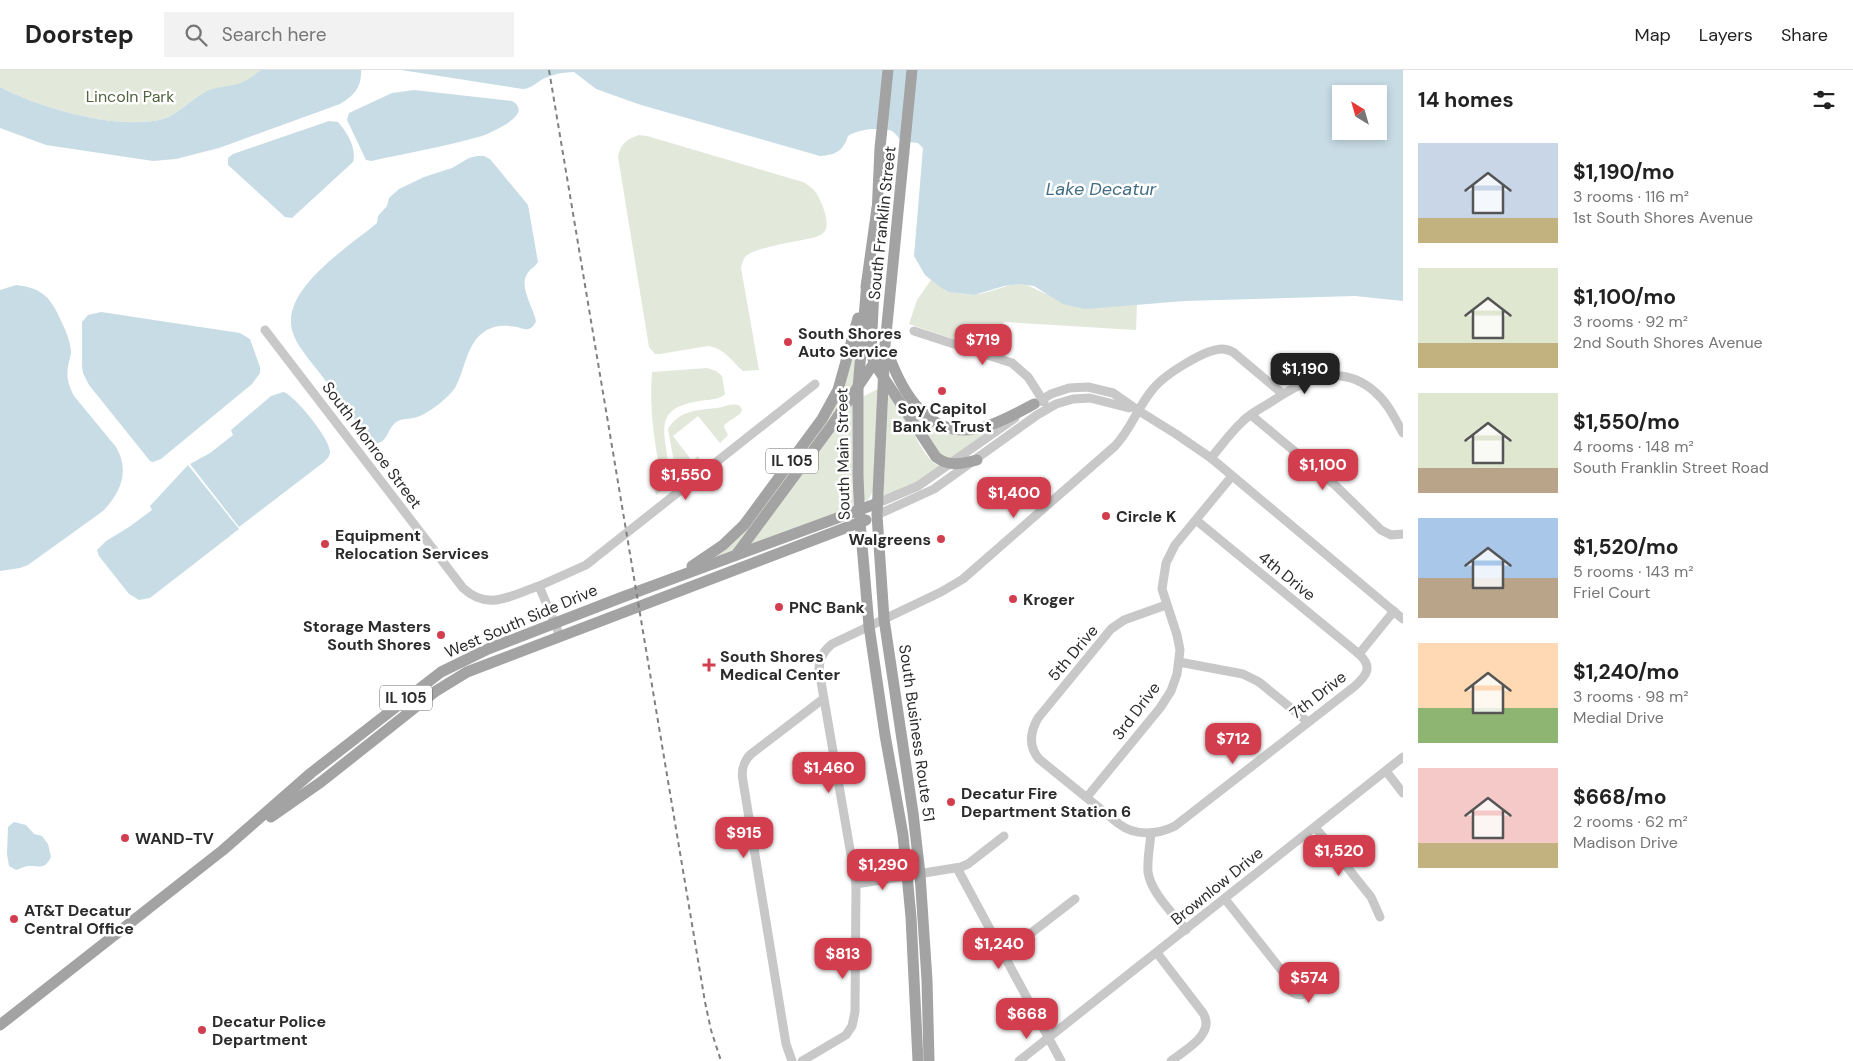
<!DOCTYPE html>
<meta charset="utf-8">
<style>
body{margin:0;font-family:"DM Sans",sans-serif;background:#f2f2f2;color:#222;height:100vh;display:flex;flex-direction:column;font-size:19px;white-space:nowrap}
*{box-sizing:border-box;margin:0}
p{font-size:16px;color:#767676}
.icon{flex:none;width:28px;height:28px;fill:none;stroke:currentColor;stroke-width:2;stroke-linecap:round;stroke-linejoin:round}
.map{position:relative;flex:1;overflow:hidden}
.sheet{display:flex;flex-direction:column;background:#fff;width:450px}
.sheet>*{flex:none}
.needle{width:32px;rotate:323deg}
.fabs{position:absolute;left:1332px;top:15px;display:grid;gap:10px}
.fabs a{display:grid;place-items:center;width:55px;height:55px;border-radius:0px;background:#fff;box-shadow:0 2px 8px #0003;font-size:25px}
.price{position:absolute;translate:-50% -42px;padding:0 11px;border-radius:10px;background:#d23e4e;color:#fff;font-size:16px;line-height:32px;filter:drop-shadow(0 1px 2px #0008)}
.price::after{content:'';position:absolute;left:50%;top:30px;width:15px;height:11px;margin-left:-8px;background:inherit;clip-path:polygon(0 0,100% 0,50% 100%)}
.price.current{background:#222;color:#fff}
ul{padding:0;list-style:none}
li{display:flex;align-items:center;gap:15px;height:125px;padding:0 15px}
li span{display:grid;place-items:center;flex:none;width:140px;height:100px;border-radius:0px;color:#555}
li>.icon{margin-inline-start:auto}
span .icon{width:60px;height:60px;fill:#fffc;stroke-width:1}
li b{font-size:21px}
h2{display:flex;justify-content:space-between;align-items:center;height:60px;padding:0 15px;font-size:21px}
header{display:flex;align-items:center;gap:30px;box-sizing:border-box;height:70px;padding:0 25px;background:#fff;border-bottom:1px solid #e0e0e0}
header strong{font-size:24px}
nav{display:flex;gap:28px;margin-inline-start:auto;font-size:18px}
.search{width:350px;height:45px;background:#f2f2f2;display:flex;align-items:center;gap:12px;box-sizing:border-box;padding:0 18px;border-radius:0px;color:#767676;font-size:19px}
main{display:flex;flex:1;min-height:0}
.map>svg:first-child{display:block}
.green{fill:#e2e8da}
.water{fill:#c8dce6;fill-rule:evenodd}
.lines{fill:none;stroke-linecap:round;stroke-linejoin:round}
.minor{stroke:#c8c8c8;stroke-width:9}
.major{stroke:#a3a3a3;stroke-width:11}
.rail{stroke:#808080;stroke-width:2;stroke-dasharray:5 4;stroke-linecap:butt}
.poi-dot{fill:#d23e4e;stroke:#fff;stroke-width:2}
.labels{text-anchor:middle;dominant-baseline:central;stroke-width:5;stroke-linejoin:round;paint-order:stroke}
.shield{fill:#fff;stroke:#6b6b6b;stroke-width:1}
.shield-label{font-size:15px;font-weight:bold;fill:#2b2b2b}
.park-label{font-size:16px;fill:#50623e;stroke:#fff}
.street-label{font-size:16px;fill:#2b2b2b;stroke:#fff}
.poi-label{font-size:16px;font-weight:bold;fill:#2b2b2b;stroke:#fff;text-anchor:start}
.water-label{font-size:18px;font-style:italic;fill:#436d84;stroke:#fff}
</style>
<header>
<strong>Doorstep</strong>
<div class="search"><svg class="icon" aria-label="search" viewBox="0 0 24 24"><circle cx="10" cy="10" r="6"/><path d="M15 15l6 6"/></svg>Search here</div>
<nav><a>Map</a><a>Layers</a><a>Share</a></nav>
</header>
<main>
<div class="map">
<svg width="1403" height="991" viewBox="0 0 1403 991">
<rect width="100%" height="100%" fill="#fff"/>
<g class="green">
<path d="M0 0H261C255 5 249 9 242 13 230 18 216 17 205 22 190 30 179 44 163 49 117 61 41 38 0 17Z"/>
<path d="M639 65 647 66 803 112C807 114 810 117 813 119 820 126 831 152 825 161 823 164 819 166 816 167 801 171 754 177 745 187 743 190 742 194 741 198L759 300 743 301C731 291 726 279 708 276L660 284H655L649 277 618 87C620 74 627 69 639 65Z"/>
<path d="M931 210C948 223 967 228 988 222 998 219 1007 215 1018 214 1031 214 1038 222 1050 225 1078 232 1109 236 1137 234L1136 260 1004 252 990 281 909 254 917 230Z"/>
<polygon points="853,280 856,285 854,316 732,483 709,488 821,353"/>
<path d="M707 298 716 301 722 306 725 324C720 329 714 329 707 330 656 336 662 353 669 395L674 392 668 359C679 340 698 340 717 338 725 337 732 332 740 336L742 340 740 344 725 354 724 357 728 365 720 373 698 346 673 366 692 391 698 386 700 390 656 425 653 410 660 402C654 367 649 338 652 302Z"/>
<polygon points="878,319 874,408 873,421 867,432 863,428 862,327"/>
<path d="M888 326C908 339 918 388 941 397L919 412 883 428Z"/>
<polygon points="853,331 852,377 853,436 745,479"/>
<path d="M912 341C935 366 955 363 986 362V364L952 389 938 383Z"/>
</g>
<g class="water">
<path d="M261 0H361C362 17 354 26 340 34L219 78 176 89 153 91 46 75 0 58V17C41 38 117 61 163 49 179 44 190 30 205 22 215 17 227 17 238 14 247 11 254 5 261 0Z"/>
<path d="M401 0H1403V231L1355 226 1185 231 1085 239 1063 234 1034 216 1019 214 1004 216 974 225 949 222 940 217 925 205 914 186 923 78 918 73 901 71C898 67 894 61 889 60 877 57 857 60 848 66 843 81 836 85 820 86L641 35 596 19 574 2C564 2 554 4 545 8 537 12 532 18 523 19ZM1341 24H1379V61H1341Z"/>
<path d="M414 20 512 31C535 44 492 62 482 66 448 76 407 83 371 91L366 90 347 50 349 43 392 23Z"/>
<path d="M329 51 338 52C347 62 357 79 353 92L292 148 285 147 228 95V88L233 84Z"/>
<path d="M477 86H484L490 89 528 135 538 192C535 197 530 199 527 204 519 217 533 237 536 251 535 254 533 258 528 259 525 260 521 258 517 257 506 255 494 255 484 262 467 273 465 299 456 316 451 326 428 344 417 347 410 350 402 347 395 353 388 359 388 369 379 373H375C356 355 341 330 325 310 315 296 301 282 294 266 275 222 349 177 377 153L378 146 387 136 389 128 399 119 424 107 452 98 469 88Z"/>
<path d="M16 215C45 218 52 230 63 255 67 263 70 272 71 281 71 286 69 291 68 296 66 308 69 316 74 326L116 377C130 401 121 422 103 441L28 495 20 498 0 501V220Z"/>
<polygon points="101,242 240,263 250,269 260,297 260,303 252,314 161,389 153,392 150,391 89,315 83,303 82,296 82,252 88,245"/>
<path d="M283 322C294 324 331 370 330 382 330 386 327 389 324 392L239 457 190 394 210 383 233 365 231 360 271 326Z"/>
<polygon points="188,395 239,459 150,528 139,530 129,524 99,486 97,480 106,471 129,457 152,440 150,436"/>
<path d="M14 752 26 755 34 764 42 766 48 774 51 787C44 801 40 795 29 796 24 796 20 799 16 800L9 796 7 784 8 757Z"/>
</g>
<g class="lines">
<g class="minor">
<path d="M265 260 463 518C489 542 511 525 539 516L560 566"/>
<polyline points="914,261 1012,293 1028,307 1044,332"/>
<polyline points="1029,338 1051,324 1069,318 1088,317 1113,323 1139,341 1176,364 1211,388 1403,549"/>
<polyline points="1251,345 1335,415 1381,460 1391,465 1403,464"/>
<path d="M1211 388C1221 376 1231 362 1243 351 1251 343 1262 338 1271 332 1304 310 1340 291 1375 322 1388 333 1395 349 1403 363"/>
<polyline points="878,433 918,416 1015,348"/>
<polyline points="877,445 934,419 1037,345 1056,334 1073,329 1090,328 1129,338"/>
<polyline points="1196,450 1359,584"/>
<polyline points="539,516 586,495 815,314"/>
<path d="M1166 535 1124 550 1111 559 1038 648C1030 662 1028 676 1039 689L1119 754C1135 766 1157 765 1175 756L1355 616C1367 605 1373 597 1359 584L1394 541"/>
<polyline points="1179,592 1243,604 1259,612 1308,652"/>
<polyline points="1386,701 1403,723"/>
<polyline points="1087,727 1160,638 1171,621 1177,604 1180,580 1177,565 1162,519 1166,493 1175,475 1232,406"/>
<polyline points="1315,757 1371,827 1380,847"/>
<path d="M1151 763C1150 775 1147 789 1148 802 1151 823 1173 843 1186 860"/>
<polyline points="957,798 1061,991"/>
<polyline points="856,814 961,797 968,794 1004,766"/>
<polyline points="1225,829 1282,901 1289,906"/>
<path d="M1157 883 1203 943C1216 964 1185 980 1171 991"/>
<polyline points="1004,884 1075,829"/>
<circle cx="1300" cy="912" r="13"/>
<path d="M792 991 786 974 743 711C741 700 743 692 751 684L823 629"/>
<path d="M802 991 846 965 852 956 855 942 856 814 819 600C819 589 823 581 832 574L941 522 963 509 1115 376C1132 358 1138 336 1153 319 1164 305 1205 279 1222 279 1226 279 1229 280 1233 282L1283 324"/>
<polyline points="1019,991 1403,687"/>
</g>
<g class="major">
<polyline points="912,0 885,275 877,445 884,549 913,743 920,804 927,910 929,991"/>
<polyline points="877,145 880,78 888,0"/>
<polyline points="867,212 858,318 858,406 860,452 869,556 885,665 903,765 907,805 911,847 918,991"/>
<polyline points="866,217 877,138"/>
<path d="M874 219 871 282 874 293 936 387C949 397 961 394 977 390"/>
<path d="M888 283C903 325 930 370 981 358 1000 353 1017 343 1034 334"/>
<polyline points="736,485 832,355 878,287"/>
<polyline points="692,496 723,475 744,455 822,349 838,320 858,248"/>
<polyline points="271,747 321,712 436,621 467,602 866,450"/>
<polyline points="0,955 223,780 311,703 441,602 488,579 620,528 878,433"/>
</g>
<polyline class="rail" points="549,0 705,932 711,960 721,991"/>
</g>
<g class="poi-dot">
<circle cx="788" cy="272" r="5"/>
<circle cx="942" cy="321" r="5"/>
<circle cx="1106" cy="446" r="5"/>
<circle cx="941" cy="469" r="5"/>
<circle cx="325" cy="474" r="5"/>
<circle cx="1013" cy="529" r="5"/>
<circle cx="779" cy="537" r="5"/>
<circle cx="441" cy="565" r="5"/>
<path d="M706.5 587.5h5v5h5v5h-5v5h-5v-5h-5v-5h5z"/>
<circle cx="951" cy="732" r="5"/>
<circle cx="125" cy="768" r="5"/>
<circle cx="14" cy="849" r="5"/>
<circle cx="202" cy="960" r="5"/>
</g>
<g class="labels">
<g class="shield">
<rect x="766" y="378.5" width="52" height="25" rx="4"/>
<rect x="380" y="615.5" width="52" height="25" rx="4"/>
</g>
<g class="shield-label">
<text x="792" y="391">IL 105</text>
<text x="406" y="628">IL 105</text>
</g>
<g class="park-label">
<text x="130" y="26">Lincoln Park</text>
</g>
<g class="street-label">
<text transform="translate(882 153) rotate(-84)">South Franklin Street</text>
<text transform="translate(372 375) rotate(53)">South Monroe Street</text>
<text transform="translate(843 384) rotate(-91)">South Main Street</text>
<text transform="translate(1287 506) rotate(39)">4th Drive</text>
<text transform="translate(521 551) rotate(-23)">West South Side Drive</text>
<text transform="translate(1073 583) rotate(-50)">5th Drive</text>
<text transform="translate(1318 625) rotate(-38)">7th Drive</text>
<text transform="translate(1136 641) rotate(-53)">3rd Drive</text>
<text transform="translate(917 663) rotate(82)">South Business Route 51</text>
<text transform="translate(1217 816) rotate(-39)">Brownlow Drive</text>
</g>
<g class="poi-label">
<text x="798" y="263">South Shores<tspan x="798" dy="18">Auto Service</tspan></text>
<text x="942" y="338" text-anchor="middle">Soy Capitol<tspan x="942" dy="18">Bank &amp; Trust</tspan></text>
<text x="1116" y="446">Circle K</text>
<text x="335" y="465">Equipment<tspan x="335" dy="18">Relocation Services</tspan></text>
<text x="931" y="469" text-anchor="end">Walgreens</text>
<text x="1023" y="529">Kroger</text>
<text x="789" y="537">PNC Bank</text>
<text x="431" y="556" text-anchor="end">Storage Masters<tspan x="431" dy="18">South Shores</tspan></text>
<text x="720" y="586">South Shores<tspan x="720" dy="18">Medical Center</tspan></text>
<text x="961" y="723">Decatur Fire<tspan x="961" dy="18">Department Station 6</tspan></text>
<text x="135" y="768">WAND-TV</text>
<text x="24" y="840">AT&amp;T Decatur<tspan x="24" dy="18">Central Office</tspan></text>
<text x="212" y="951">Decatur Police<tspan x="212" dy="18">Department</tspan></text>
</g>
<g class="water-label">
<text x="1101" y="119">Lake Decatur</text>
</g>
</g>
</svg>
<div class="fabs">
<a><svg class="needle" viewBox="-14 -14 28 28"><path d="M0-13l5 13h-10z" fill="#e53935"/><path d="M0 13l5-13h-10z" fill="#767676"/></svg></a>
</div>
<b class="price" style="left:983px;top:296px">$719</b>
<b class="price current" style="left:1305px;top:325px">$1,190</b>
<b class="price" style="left:1323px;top:421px">$1,100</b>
<b class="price" style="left:686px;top:431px">$1,550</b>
<b class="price" style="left:1014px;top:449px">$1,400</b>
<b class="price" style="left:1233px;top:695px">$712</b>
<b class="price" style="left:829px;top:724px">$1,460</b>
<b class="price" style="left:744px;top:789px">$915</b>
<b class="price" style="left:1339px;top:807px">$1,520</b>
<b class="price" style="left:883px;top:821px">$1,290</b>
<b class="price" style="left:999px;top:900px">$1,240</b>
<b class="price" style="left:843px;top:910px">$813</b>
<b class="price" style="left:1309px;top:934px">$574</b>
<b class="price" style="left:1027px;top:970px">$668</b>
</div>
<section class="sheet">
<h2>14 homes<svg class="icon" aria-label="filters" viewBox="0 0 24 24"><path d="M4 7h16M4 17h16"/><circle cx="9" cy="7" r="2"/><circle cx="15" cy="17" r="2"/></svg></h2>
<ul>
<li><span style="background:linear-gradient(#c9d6e8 75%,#c2b280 0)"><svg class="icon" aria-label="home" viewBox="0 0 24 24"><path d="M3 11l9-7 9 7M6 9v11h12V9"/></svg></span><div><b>$1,190/mo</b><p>3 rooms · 116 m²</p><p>1st South Shores Avenue</p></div></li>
<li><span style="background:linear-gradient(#dfe7d0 75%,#c2b280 0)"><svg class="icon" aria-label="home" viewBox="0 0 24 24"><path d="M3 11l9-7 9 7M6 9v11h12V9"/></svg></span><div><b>$1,100/mo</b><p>3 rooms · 92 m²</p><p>2nd South Shores Avenue</p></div></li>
<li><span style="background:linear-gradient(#dfe7d0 75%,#b9a48a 0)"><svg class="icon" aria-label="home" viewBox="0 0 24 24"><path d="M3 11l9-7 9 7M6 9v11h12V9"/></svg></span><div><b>$1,550/mo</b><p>4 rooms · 148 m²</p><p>South Franklin Street Road</p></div></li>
<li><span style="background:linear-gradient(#a9c7e8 60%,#b9a48a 0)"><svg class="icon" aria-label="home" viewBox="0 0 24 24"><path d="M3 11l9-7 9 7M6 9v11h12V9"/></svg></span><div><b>$1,520/mo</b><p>5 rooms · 143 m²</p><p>Friel Court</p></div></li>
<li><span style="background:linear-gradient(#ffd9b3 65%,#8fb573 0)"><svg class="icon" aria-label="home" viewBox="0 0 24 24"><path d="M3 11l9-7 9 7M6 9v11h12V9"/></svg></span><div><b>$1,240/mo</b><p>3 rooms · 98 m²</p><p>Medial Drive</p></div></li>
<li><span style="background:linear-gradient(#f6c9c9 75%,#c2b280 0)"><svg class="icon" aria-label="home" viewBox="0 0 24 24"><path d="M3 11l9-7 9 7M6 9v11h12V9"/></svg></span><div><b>$668/mo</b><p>2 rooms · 62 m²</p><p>Madison Drive</p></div></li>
</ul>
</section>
</main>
